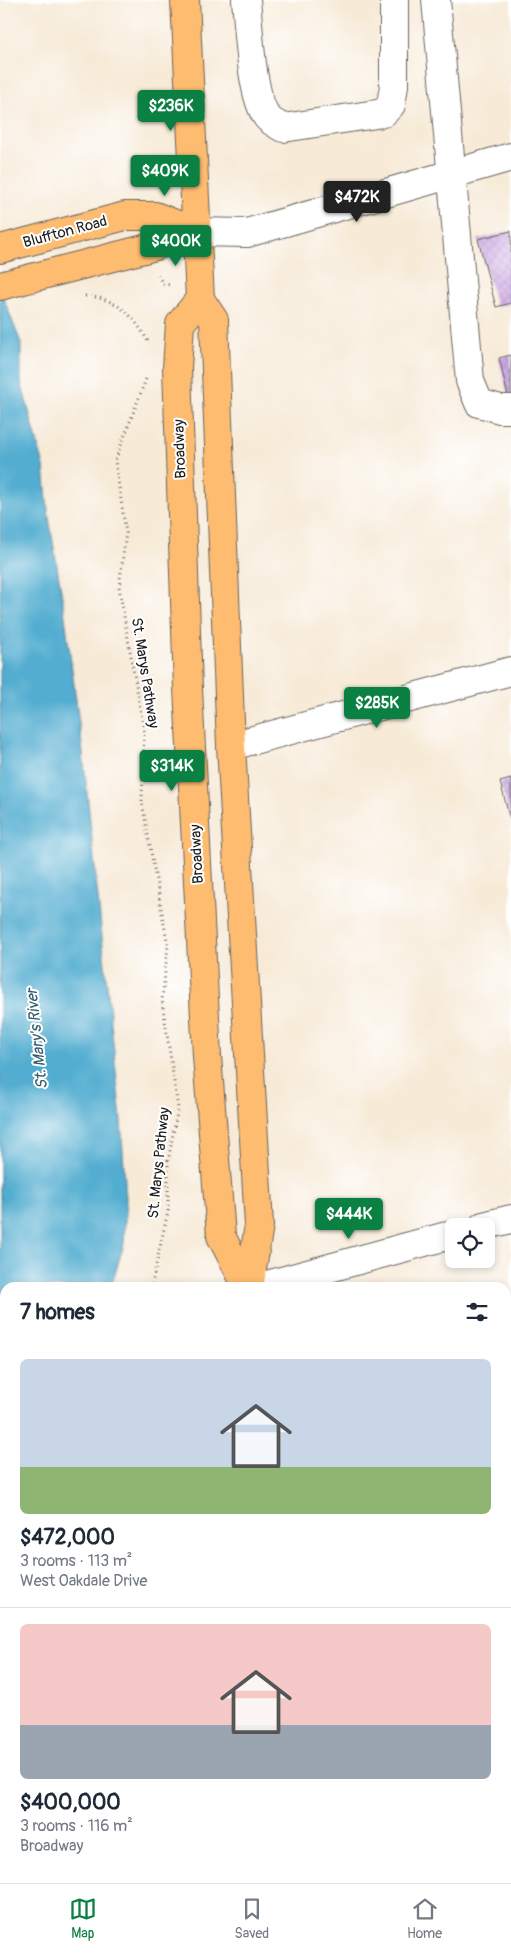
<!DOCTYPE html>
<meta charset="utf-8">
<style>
body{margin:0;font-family:Pangolin,sans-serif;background:#f2f2f3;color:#1f2937;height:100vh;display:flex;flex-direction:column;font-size:19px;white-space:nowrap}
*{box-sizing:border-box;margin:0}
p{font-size:16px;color:#747a83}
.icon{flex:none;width:28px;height:28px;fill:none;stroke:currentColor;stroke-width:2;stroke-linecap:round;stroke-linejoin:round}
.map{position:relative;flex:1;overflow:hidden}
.sheet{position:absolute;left:0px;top:1282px;width:511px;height:601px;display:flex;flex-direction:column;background:#fff;border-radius:15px 15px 0 0;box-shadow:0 2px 8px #0003}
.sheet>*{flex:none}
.controls{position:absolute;left:445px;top:1218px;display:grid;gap:10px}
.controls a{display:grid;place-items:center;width:50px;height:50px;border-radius:8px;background:#fff;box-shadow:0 2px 8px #0003;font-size:25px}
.price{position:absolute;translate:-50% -42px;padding:0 11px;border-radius:5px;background:#0b8043;color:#fff;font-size:16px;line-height:32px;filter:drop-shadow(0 1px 2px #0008)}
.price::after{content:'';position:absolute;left:50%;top:30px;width:15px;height:11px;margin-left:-8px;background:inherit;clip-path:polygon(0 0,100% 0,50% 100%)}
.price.active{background:#222;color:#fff}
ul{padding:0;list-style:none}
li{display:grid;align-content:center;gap:10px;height:265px;padding:0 20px}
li+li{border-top:1px solid #e0e1e3}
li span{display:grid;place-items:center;height:155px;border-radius:8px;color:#555}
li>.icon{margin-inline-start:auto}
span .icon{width:90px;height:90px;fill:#fffc;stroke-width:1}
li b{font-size:21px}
h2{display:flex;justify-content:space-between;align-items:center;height:60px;padding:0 20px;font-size:21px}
.menu{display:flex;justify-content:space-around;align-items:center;height:70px;border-top:1px solid #e0e1e3;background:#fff;font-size:14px;color:#747a83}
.menu a{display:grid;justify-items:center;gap:2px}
.menu .active{color:#0b8043}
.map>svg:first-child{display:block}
.park{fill:url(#park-tufts);stroke:#587047}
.water{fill:#52add0;stroke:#376476}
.building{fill:url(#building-cross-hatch)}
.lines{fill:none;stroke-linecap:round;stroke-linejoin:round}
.minor-casing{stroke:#69645d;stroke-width:30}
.major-casing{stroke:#69645d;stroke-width:30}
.path{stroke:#69645d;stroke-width:3;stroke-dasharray:1 4;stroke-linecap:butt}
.minor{stroke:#fff;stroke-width:28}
.major{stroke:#febc70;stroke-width:28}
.labels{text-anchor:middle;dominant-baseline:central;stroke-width:4;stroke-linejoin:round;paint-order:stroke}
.street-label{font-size:15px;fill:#1c1c1c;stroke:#fff}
.water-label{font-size:16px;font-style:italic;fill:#345d6d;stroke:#fff}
</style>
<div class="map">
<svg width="511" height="1883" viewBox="0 0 511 1883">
<defs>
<pattern id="park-tufts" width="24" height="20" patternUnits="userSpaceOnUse" patternTransform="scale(1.25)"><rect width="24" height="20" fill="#95c372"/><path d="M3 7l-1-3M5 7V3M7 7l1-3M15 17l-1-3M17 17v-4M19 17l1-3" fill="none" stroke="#80a762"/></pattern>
<pattern id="building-cross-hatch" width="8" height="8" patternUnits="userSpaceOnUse" patternTransform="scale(1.25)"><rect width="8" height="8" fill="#cca6e6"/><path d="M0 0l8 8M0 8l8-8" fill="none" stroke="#af8ec5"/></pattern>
</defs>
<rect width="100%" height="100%" fill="#fff"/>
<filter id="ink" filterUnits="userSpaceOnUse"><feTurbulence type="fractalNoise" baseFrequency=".02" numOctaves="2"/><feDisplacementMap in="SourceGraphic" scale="10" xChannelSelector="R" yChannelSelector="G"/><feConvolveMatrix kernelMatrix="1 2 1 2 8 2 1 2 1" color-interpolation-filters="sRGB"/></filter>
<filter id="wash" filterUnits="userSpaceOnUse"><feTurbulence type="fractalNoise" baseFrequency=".0096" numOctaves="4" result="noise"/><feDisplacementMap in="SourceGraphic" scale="20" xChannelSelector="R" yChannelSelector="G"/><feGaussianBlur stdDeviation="1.12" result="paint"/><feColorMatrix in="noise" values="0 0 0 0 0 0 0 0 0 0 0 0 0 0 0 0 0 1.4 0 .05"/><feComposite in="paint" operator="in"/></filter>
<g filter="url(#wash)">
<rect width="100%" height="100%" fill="#f7ead7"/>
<polygon class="park" points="5,1494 5,1879 421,1879 423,1883 0,1883 0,1498"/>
<polygon class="water" points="0,289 21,343 21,382 44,466 48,511 64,609 83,753 121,1119 126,1198 124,1244 111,1287 5,1288 5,1482 0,1488"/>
<g id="blocks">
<g class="building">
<polygon points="511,231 511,303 496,307 478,239"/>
<polygon points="511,355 511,404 510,404 499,358"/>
<polygon points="511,779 511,819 510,819 500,782"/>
</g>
</g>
</g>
<g filter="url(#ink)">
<use href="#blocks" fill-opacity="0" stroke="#69645d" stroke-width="1"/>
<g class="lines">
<defs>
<g id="minor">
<path d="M246 0C249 29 251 95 267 117 271 122 278 125 283 128L383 113 391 105 394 86V0"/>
<polyline points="436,0 470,381 479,403 500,409 511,409"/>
<polyline points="195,232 247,233 511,157"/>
<polyline points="231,746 511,671"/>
<polyline points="483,1226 511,1219"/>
<polyline points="256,1288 454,1234"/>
<polyline points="506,1809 511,1808"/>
<polyline points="57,1883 66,1879"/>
</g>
<g id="major">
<polyline points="185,0 200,299 214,320 231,746 259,1225 249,1288"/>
<polyline points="0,249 125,216 155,216 195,232"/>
<polyline points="0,286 156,246 195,232"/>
<polyline points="200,299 180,324 177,368 188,689 207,1056 221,1236 248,1288"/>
<polyline points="444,1879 446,1883"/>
</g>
</defs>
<use href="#minor" class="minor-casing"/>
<use href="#major" class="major-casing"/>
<g class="path">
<polyline points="153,183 154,170 164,165"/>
<polyline points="158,275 163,284 171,285"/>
<path d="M85 296C118 298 134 316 149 343"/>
<polyline points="146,379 115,461 126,533 119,587 144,731 142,802 168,946 162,1000 178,1108 168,1161 168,1211 151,1288"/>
<polyline points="0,1566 5,1559"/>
<polyline points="405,1879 409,1883"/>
<polyline points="132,1883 146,1879"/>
</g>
<use href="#minor" class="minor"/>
<use href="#major" class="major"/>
</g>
</g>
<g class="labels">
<g class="street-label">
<text transform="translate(65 232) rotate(-15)">Bluffton Road</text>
<text transform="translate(180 449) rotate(-92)">Broadway</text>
<text transform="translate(145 673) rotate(81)">St. Marys Pathway</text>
<text transform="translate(197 854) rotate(-93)">Broadway</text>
<text transform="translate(159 1163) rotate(-84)">St. Marys Pathway</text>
</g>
<g class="water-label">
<text transform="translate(37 1039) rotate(-96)">St. Mary's River</text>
</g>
</g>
</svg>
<div class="controls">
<a><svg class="icon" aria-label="locate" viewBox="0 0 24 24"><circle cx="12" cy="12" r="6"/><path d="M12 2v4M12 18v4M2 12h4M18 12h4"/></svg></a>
</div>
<b class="price" style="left:171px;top:132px">$236K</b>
<b class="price" style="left:165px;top:197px">$409K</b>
<b class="price active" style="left:357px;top:223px">$472K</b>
<b class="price" style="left:176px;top:267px">$400K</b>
<b class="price" style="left:377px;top:729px">$285K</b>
<b class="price" style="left:172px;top:792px">$314K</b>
<b class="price" style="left:349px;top:1240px">$444K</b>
<section class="sheet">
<h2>7 homes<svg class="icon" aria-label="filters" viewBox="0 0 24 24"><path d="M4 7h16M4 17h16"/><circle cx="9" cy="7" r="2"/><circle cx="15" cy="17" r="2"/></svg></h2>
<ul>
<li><span style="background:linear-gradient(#c9d6e8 70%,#8fb573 0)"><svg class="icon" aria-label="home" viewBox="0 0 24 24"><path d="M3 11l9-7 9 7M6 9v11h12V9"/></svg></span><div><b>$472,000</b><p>3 rooms · 113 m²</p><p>West Oakdale Drive</p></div></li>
<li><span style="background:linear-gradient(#f6c9c9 65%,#9aa5b1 0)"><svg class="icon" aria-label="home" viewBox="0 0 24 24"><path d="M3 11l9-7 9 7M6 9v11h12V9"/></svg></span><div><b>$400,000</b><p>3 rooms · 116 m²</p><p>Broadway</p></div></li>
</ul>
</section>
</div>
<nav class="menu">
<a class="active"><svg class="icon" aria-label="map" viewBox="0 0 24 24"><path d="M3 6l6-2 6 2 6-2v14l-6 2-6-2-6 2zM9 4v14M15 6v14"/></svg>Map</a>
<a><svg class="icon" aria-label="saved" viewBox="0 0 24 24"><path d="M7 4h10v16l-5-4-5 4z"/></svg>Saved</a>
<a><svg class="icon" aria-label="home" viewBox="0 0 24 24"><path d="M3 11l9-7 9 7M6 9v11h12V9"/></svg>Home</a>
</nav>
